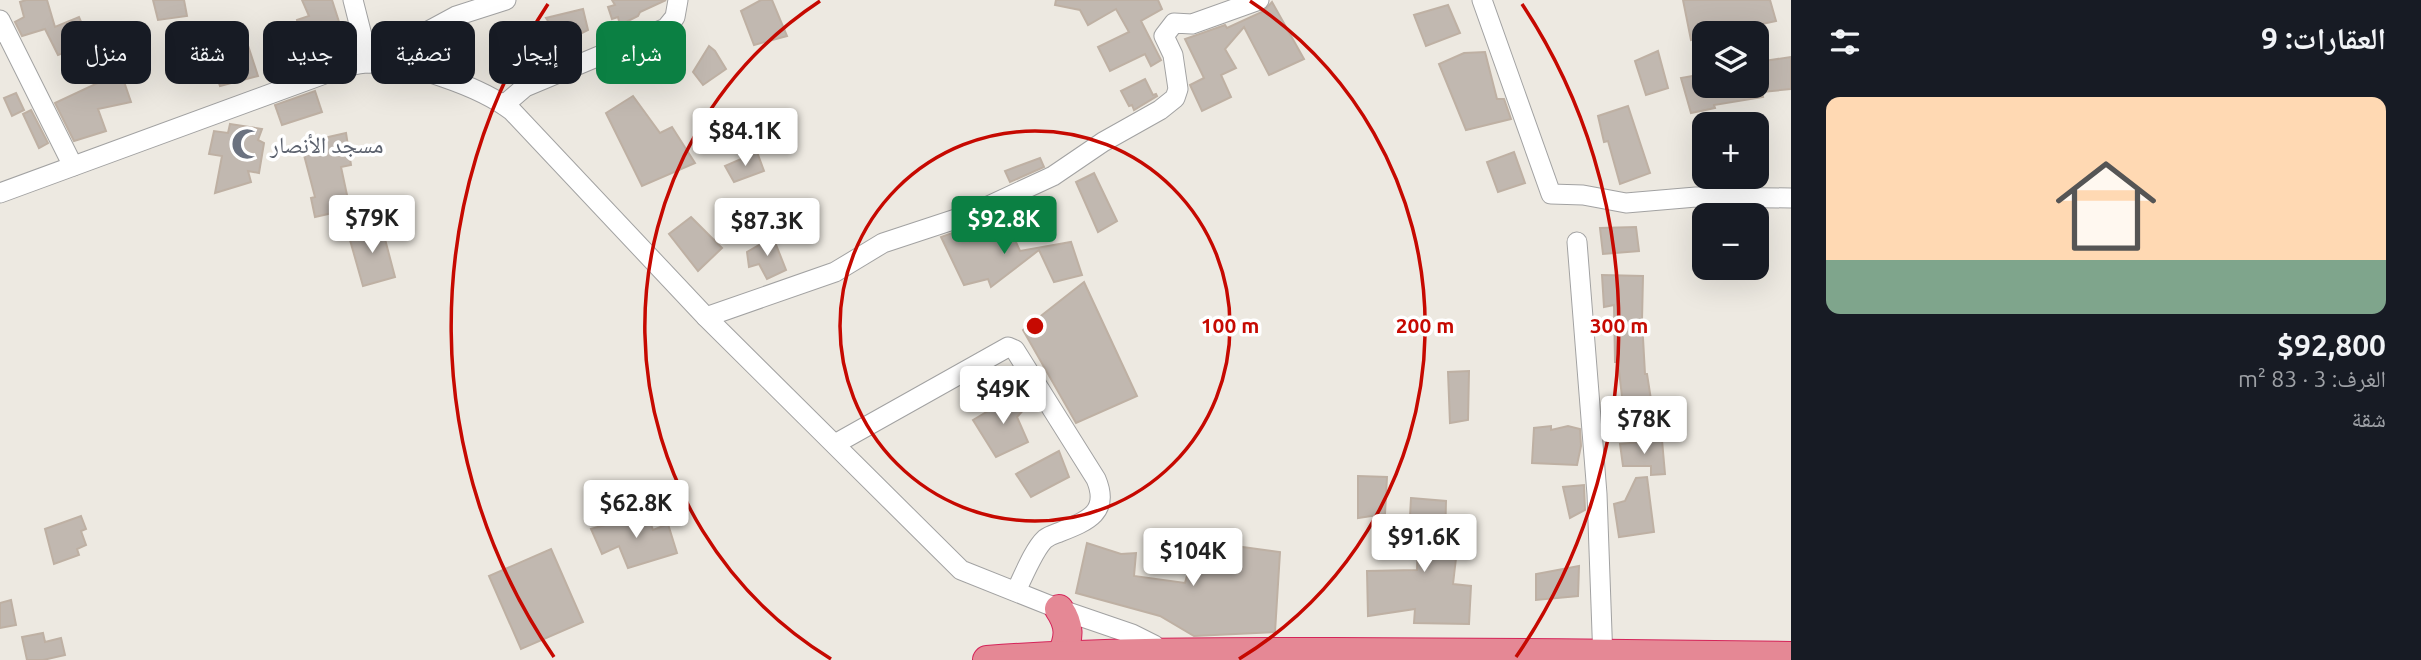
<!DOCTYPE html>
<html lang="ar">
<meta charset="utf-8">
<style>
body{margin:0;font-family:Ubuntu,"Noto Naskh Arabic",sans-serif;background:#242831;color:#f1f3f6;direction:rtl;height:100vh;display:flex;flex-direction:column;font-size:26px;white-space:nowrap}
*{box-sizing:border-box;margin:0}
p{font-size:23px;color:#9ea1a6}
.icon{flex:none;width:38px;height:38px;fill:none;stroke:currentColor;stroke-width:2;stroke-linecap:round;stroke-linejoin:round}
.map{position:relative;flex:1;overflow:hidden;direction:ltr}
.details{display:flex;flex-direction:column;background:#171b24;width:630px}
.details>*{flex:none}
.banner{position:absolute;left:21px;top:21px;width:665px;height:63px;direction:rtl;display:flex;gap:14px}
.buttons{position:absolute;left:1692px;top:21px;display:grid;gap:14px}
.buttons a{display:grid;place-items:center;width:77px;height:77px;border-radius:14px;background:#171b24;box-shadow:0 7px 28px #0002;font-size:35px}
.price{position:absolute;translate:-50% -60px;padding:0 16px;border-radius:7px;background:#fff;color:#222;font-size:23px;line-height:46px;filter:drop-shadow(0 2px 4px #0008)}
.price::after{content:'';position:absolute;left:50%;top:42px;width:21px;height:16px;margin-left:-10px;background:inherit;clip-path:polygon(0 0,100% 0,50% 100%)}
.price.on{background:#0b8043;color:#fff}
ul{padding:0;list-style:none}
li{display:grid;align-content:center;gap:14px;height:371px;padding:0 35px}
li+li{border-top:2px solid #363941}
li span{display:grid;place-items:center;height:217px;border-radius:14px;color:#555}
li>.icon{margin-inline-start:auto}
span .icon{width:126px;height:126px;fill:#fffc;stroke-width:1}
li b{font-size:30px}
h2{display:flex;justify-content:space-between;align-items:center;height:84px;padding:0 35px;font-size:30px}
.chip{padding:0 24px;border-radius:14px;background:#171b24;box-shadow:0 7px 28px #0002;font-size:24px;line-height:63px}
.chip.on{background:#0b8043;color:#fff}
main{display:flex;flex:1;min-height:0}
.map>svg:first-child{display:block}
.building{fill:#c1b8b0;stroke:#beb0a3;stroke-width:2}
.lines{fill:none;stroke-linecap:round;stroke-linejoin:round}
.minor-casing{stroke:#a2a2a2;stroke-width:21}
.highway-casing{stroke:#d52459;stroke-width:30}
.minor{stroke:#fff;stroke-width:19}
.highway{stroke:#e58895;stroke-width:28}
.ring{fill:none;stroke:#c60901;stroke-width:3.5}
.labels{text-anchor:middle;dominant-baseline:central;stroke-width:7;stroke-linejoin:round;paint-order:stroke}
.worship-label{font-size:23px;fill:#5b616d;stroke:#fff;text-anchor:start}
.centre{fill:#c60901;stroke:#fff;stroke-width:3.5}
.ring-label{font-size:21px;text-anchor:middle;font-weight:bold;fill:#c60901;stroke:#fff;stroke-width:7;stroke-linejoin:round;paint-order:stroke}
</style>
<main>
<section class="details">
<h2>العقارات: 9<svg class="icon" aria-label="filters" viewBox="0 0 24 24"><path d="M4 7h16M4 17h16"/><circle cx="9" cy="7" r="2"/><circle cx="15" cy="17" r="2"/></svg></h2>
<ul>
<li><span style="background:linear-gradient(#ffd9b3 75%,#7fa58c 0)"><svg class="icon" aria-label="home" viewBox="0 0 24 24"><path d="M3 11l9-7 9 7M6 9v11h12V9"/></svg></span><div><b>$92,800</b><p>الغرف: 3 · 83 m²</p><p>شقة</p></div></li>
</ul>
</section>
<div class="map">
<svg width="1791" height="660" viewBox="0 0 1791 660">
<rect width="100%" height="100%" fill="#ede9e1"/>
<g class="building">
<polygon points="26,0 47,0 55,27 79,17 90,43 58,55 45,29 22,36 15,22 24,17 20,2"/>
<polygon points="153,0 184,0 187,16 158,20"/>
<polygon points="302,0 332,0 340,25 299,32 297,20 309,16"/>
<polygon points="612,0 666,0 640,12 638,16 620,25 618,17 612,19 608,7 615,5"/>
<polygon points="761,0 772,0 787,36 754,45 741,11"/>
<polygon points="1056,0 1158,0 1162,9 1141,21 1161,60 1151,66 1145,54 1110,71 1098,47 1129,32 1116,9 1088,25 1080,10 1055,5"/>
<polygon points="1683,0 1770,0 1776,21 1721,33 1704,33 1704,37 1691,40"/>
<polygon points="1272,2 1304,59 1269,75 1244,27 1225,49 1236,68 1221,75 1231,97 1202,111 1190,85 1204,78 1185,39 1225,25 1227,28 1264,11"/>
<polygon points="1448,5 1460,33 1426,46 1414,15"/>
<polygon points="583,9 588,30 562,43 546,18"/>
<polygon points="242,27 258,76 220,86 205,41"/>
<polygon points="709,46 715,51 726,69 703,85 693,72"/>
<polygon points="1658,51 1668,88 1646,95 1635,61"/>
<polygon points="1485,52 1497,99 1504,99 1511,119 1466,130 1439,64 1464,53"/>
<polygon points="1791,57 1791,89 1762,92 1763,97 1714,105 1715,108 1691,113 1681,78 1704,74 1704,86 1757,86 1757,66 1765,64 1764,61"/>
<polygon points="120,70 131,102 98,109 106,131 74,141 55,103 100,82 99,78"/>
<polygon points="1145,79 1153,95 1156,94 1157,96 1134,110 1132,105 1129,106 1121,91"/>
<polygon points="315,91 322,112 282,125 275,105"/>
<polygon points="16,93 24,110 12,116 4,98"/>
<polygon points="633,96 660,133 672,127 695,163 642,186 606,113"/>
<polygon points="1628,106 1650,173 1620,184 1608,141 1604,142 1598,116"/>
<polygon points="31,110 48,143 39,148 23,114"/>
<polygon points="230,124 262,129 258,140 264,143 259,173 248,171 251,182 215,193 222,156 209,154 214,131 228,133"/>
<polygon points="346,133 351,165 341,167 350,209 315,217 311,198 315,197 304,155 309,154 306,142"/>
<polygon points="757,152 764,171 734,182 725,166"/>
<polygon points="1514,152 1525,183 1498,192 1487,162"/>
<polygon points="1040,158 1044,167 1010,182 1005,171"/>
<polygon points="1094,173 1117,221 1098,232 1076,182"/>
<polygon points="691,217 722,248 698,271 669,234"/>
<polygon points="1007,222 1020,251 1071,242 1082,275 1054,282 1039,250 991,287 988,279 964,285 941,237 966,228 970,241"/>
<polygon points="381,224 395,277 363,286 348,233"/>
<polygon points="1636,227 1639,251 1603,254 1600,228"/>
<polygon points="773,237 786,270 767,279 759,264 749,267 747,252"/>
<polygon points="1602,275 1643,276 1642,320 1645,374 1647,374 1652,406 1624,414 1618,362 1615,362 1614,305 1604,307"/>
<polygon points="1084,282 1137,396 1076,423 1023,330"/>
<polygon points="1469,371 1468,420 1450,423 1448,372"/>
<polygon points="1020,392 1026,407 1017,417 1028,442 996,457 973,420"/>
<polygon points="1551,426 1551,430 1568,426 1580,429 1581,446 1577,465 1532,463 1534,428"/>
<polygon points="1662,440 1665,474 1651,475 1651,466 1623,466 1620,444"/>
<polygon points="1059,451 1069,477 1031,497 1016,474"/>
<polygon points="1358,476 1387,477 1385,514 1358,518"/>
<polygon points="1647,477 1654,532 1619,537 1614,504 1625,501 1636,478"/>
<polygon points="1584,485 1585,510 1570,518 1563,487"/>
<polygon points="1411,498 1446,501 1445,541 1458,541 1453,584 1471,586 1469,624 1414,623 1415,609 1368,616 1367,571 1417,570 1418,536 1409,536"/>
<polygon points="647,513 653,530 668,524 677,553 628,568 619,546 602,554 591,529"/>
<polygon points="81,516 86,529 81,531 86,545 77,549 79,555 54,564 45,529"/>
<polygon points="1199,532 1228,545 1280,552 1275,632 1194,636 1160,616 1076,593 1087,543 1121,554 1136,553 1134,576 1185,583"/>
<polygon points="551,549 583,622 521,649 489,576"/>
<polygon points="1579,566 1578,596 1536,600 1536,574"/>
<polygon points="11,600 16,625 0,628 0,603"/>
<polygon points="43,633 45,642 61,638 65,655 43,660 27,660 22,637"/>
</g>
<g class="lines">
<defs>
<g id="minor">
<polyline points="353,0 369,63 456,16 506,0"/>
<polyline points="1482,0 1551,194 1583,195 1626,203 1696,197 1791,198"/>
<polyline points="0,20 73,166"/>
<polyline points="504,105 525,87 666,28 675,17 678,0"/>
<path d="M0 193 341 68C350 66 360 63 368 63 408 61 481 87 512 111L706 317 961 570 1059 609 1132 634 1154 645 1162 652"/>
<polyline points="1577,242 1597,494 1603,660"/>
<polyline points="706,317 835,272 883,243 971,214 1053,176 1103,142 1160,110 1175,98 1178,89 1173,55 1164,36 1174,23 1192,24 1259,0"/>
<path d="M835 444 1008 347 1015 350 1096 479C1110 512 1088 521 1060 532 1055 534 1050 535 1045 539 1034 549 1023 577 1016 591"/>
</g>
<g id="highway">
<path d="M1059 609C1070 625 1070 638 1061 655"/>
<path d="M987 660C1104 651 1220 652 1336 652 1488 652 1639 654 1791 656"/>
</g>
</defs>
<use href="#minor" class="minor-casing"/>
<use href="#highway" class="highway-casing"/>
<use href="#minor" class="minor"/>
<use href="#highway" class="highway"/>
</g>
<g class="ring">
<circle cx="1035" cy="326" r="195"/>
<path d="M831 659A390 390 0 0 1 820 1M1250 1A390 390 0 0 1 1239 659"/>
<path d="M554 657A584 584 0 0 1 548 4M1522 4A584 584 0 0 1 1516 657"/>
</g>
<defs>
<symbol id="mosque-bare" viewBox="-9 -9 18 18"><path d="M3.5-4.9A6 6 0 1 0 3.5 4.9A5 5 0 1 1 3.5-4.9Z" fill="#6b7280" stroke="#fff" stroke-width="2.5" paint-order="stroke"/></symbol>
</defs>
<g fill-rule="evenodd">
<use href="#mosque-bare" x="225" y="122" width="44" height="44"/>
</g>
<g class="labels">
<g class="worship-label">
<text x="270" y="144">مسجد الأنصار</text>
</g>
</g>
<circle cx="1035" cy="326" r="10" class="centre"/>
<g class="ring-label">
<text x="1230" y="333">100 m</text>
<text x="1425" y="333">200 m</text>
<text x="1619" y="333">300 m</text>
</g>
</svg>
<div class="buttons">
<a><svg class="icon" aria-label="layers" viewBox="0 0 24 24"><path d="M12 4l9 5-9 5-9-5zM3 14l9 5 9-5"/></svg></a>
<a>+</a>
<a>−</a>
</div>
<b class="price" style="left:745px;top:168px">$84.1K</b>
<b class="price" style="left:372px;top:255px">$79K</b>
<b class="price on" style="left:1004px;top:256px">$92.8K</b>
<b class="price" style="left:767px;top:258px">$87.3K</b>
<b class="price" style="left:1003px;top:426px">$49K</b>
<b class="price" style="left:1644px;top:456px">$78K</b>
<b class="price" style="left:636px;top:540px">$62.8K</b>
<b class="price" style="left:1424px;top:574px">$91.6K</b>
<b class="price" style="left:1193px;top:588px">$104K</b>
<div class="banner">
<a class="chip on">شراء</a>
<a class="chip">إيجار</a>
<a class="chip">تصفية</a>
<a class="chip">جديد</a>
<a class="chip">شقة</a>
<a class="chip">منزل</a>
</div>
</div>
</main>
